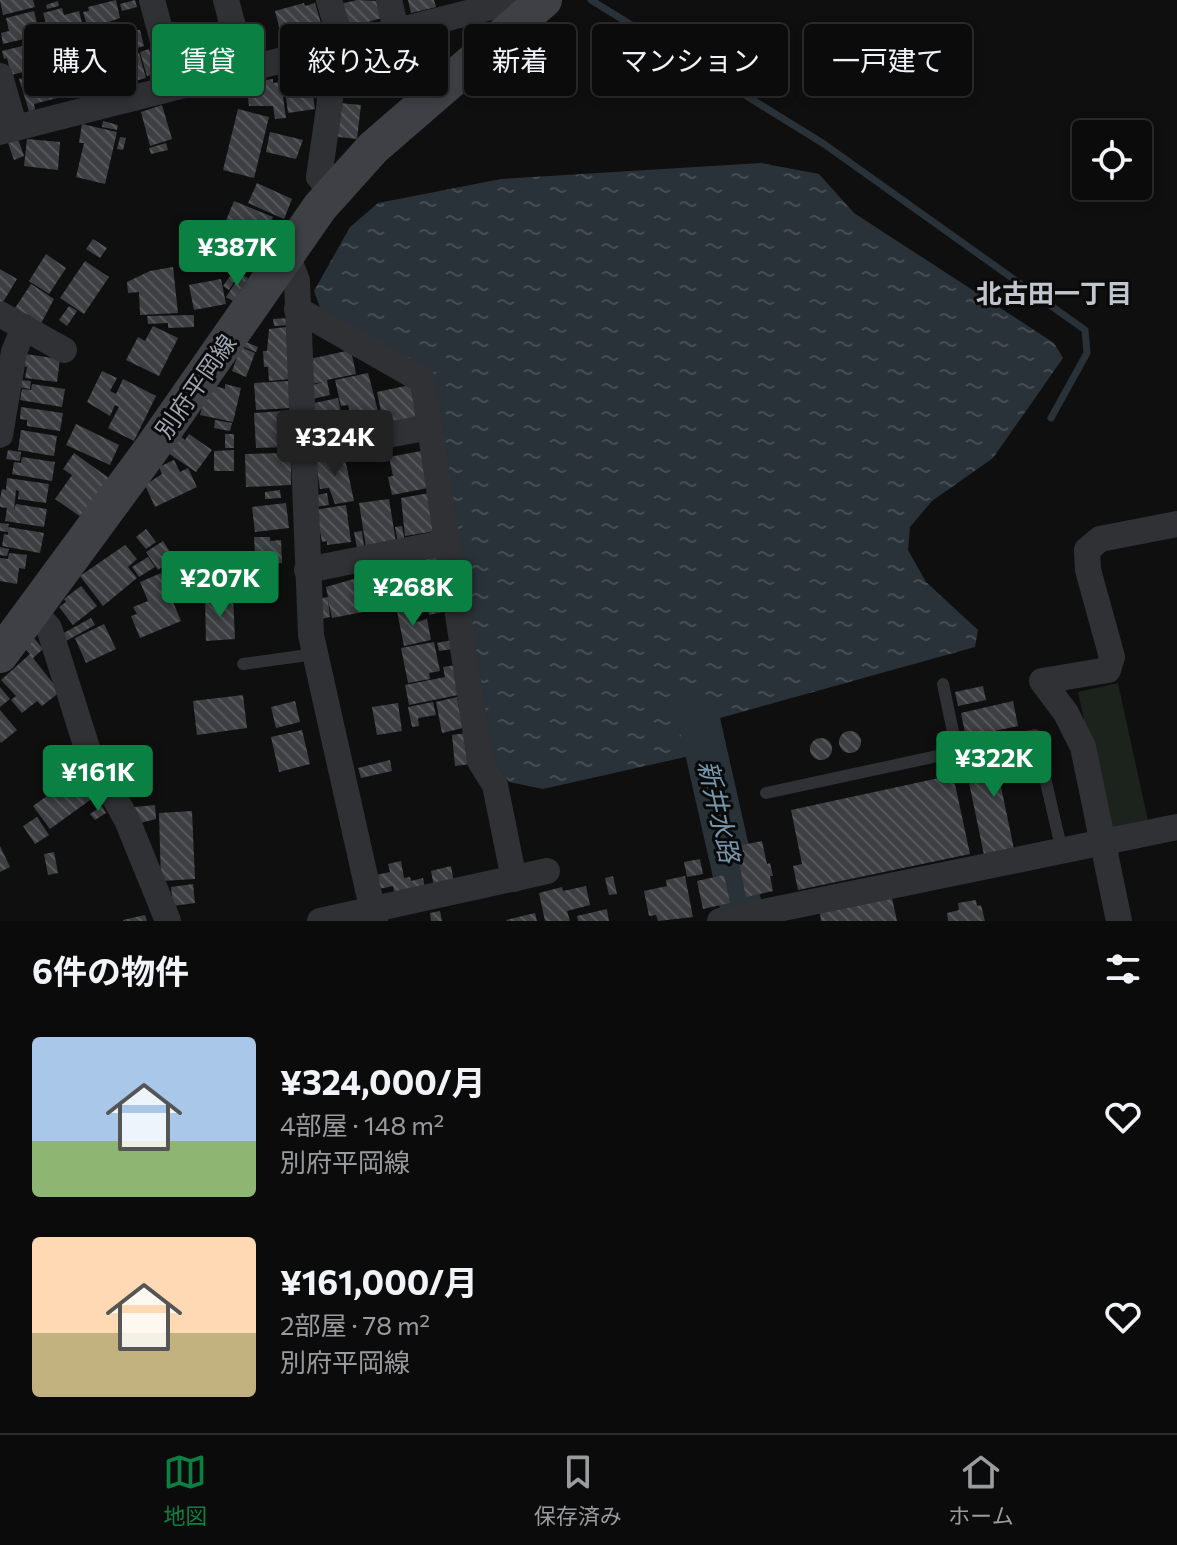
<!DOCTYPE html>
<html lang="ja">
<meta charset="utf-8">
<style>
body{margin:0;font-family:Commissioner,"Noto Sans JP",sans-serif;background:#19191a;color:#f1f3f6;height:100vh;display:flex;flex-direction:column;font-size:30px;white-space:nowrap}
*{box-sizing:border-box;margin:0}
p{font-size:26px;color:#9a9b9d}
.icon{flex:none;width:44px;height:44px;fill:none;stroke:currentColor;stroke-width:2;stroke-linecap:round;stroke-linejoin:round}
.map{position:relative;height:921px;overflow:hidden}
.panel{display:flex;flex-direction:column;background:#0b0b0c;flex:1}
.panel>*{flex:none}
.banner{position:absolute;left:24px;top:24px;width:1130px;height:72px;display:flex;gap:16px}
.fabs{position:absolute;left:1072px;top:120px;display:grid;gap:16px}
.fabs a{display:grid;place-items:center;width:80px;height:80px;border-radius:8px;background:#0b0b0c;box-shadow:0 4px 12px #0003,0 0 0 2px #2b2b2d;font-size:40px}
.price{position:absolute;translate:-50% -68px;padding:0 18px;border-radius:8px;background:#0b8043;color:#fff;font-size:26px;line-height:52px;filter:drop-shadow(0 2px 4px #0008)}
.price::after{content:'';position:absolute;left:50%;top:48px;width:24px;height:18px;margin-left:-12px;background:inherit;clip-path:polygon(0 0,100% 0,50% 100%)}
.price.active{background:#222;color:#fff}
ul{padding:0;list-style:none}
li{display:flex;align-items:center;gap:24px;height:200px;padding:0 32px}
li span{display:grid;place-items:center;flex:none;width:224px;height:160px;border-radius:8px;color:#555}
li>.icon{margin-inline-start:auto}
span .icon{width:96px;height:96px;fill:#fffc;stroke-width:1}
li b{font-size:34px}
h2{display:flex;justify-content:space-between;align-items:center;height:96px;padding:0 32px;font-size:34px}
.tag{padding:0 28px;border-radius:8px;background:#0b0b0c;box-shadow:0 4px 12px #0003,0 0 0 2px #2b2b2d;font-size:28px;line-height:72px}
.tag.active{background:#0b8043;color:#fff}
.tab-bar{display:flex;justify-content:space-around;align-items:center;height:112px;border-top:2px solid #2b2b2d;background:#0b0b0c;font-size:22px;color:#9a9b9d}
.tab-bar a{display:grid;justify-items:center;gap:4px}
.tab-bar .active{color:#0b8043}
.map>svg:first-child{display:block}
.green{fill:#1b231c}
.water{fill:url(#water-ripples)}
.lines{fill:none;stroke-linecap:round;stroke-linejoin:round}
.stream{stroke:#293238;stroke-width:7}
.river{stroke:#293238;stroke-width:42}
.building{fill:url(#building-back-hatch)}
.lane{stroke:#303135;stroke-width:12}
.street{stroke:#303135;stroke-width:26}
.secondary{stroke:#3e4045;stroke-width:36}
.labels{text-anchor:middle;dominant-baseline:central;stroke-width:6;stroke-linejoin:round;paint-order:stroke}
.street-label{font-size:24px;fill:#a0a6b1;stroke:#0a0a0b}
.neighbourhood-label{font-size:26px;font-weight:bold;fill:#c1c5cd;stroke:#0a0a0b}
.water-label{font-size:26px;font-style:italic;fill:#7697ac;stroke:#0a0a0b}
</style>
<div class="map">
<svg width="1177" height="921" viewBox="0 0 1177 921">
<defs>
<pattern id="water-ripples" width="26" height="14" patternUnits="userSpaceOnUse" patternTransform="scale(2)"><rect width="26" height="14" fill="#293238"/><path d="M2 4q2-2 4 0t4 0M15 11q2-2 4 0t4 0" fill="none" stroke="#454d52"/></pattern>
<pattern id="building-back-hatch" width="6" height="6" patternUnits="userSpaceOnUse" patternTransform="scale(2)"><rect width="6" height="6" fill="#3e3f43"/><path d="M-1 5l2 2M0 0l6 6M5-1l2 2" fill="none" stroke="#57585c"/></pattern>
</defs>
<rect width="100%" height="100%" fill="#0f0f10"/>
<polygon class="green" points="1118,683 1148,821 1108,829 1078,692"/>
<polygon class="water" points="761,163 819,174 854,213 1054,343 1063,358 993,458 932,501 910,527 908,550 926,582 978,630 975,647 695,725 703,753 543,789 509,782 491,756 431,375 322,313 314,291 350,227 378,203 501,179"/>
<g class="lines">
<polyline class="stream" points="591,0 824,144 1085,330 1087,353 1051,418"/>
<polyline class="river" points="698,716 741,906"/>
</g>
<g class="building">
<polygon points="0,0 33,0 35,7 3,15"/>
<polygon points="116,0 120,18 88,29 83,12 89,11 88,7"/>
<polygon points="135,0 137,7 122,11 120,4"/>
<polygon points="357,0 378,1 382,18 346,28 340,4"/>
<polygon points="408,0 434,0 436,7 411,13"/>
<polygon points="58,1 59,6 47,9 46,5"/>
<polygon points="304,3 305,6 315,3 323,30 329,29 331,35 317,39 315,31 314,34 283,42 275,11"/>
<polygon points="62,8 64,15 79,11 84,31 51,40 43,13"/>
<polygon points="34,11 40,35 3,44 1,33 9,31 6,18"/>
<polygon points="133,30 140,30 144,46 107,57 101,36"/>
<polygon points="96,32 103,57 95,60 94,56 67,63 62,42"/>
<polygon points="43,41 49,66 11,75 7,58 4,59 2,51"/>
<polygon points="149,49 156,73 147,76 140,52"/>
<polygon points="139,53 146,78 115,86 110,64 119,62 117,59"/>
<polygon points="93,61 101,91 73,98 65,69"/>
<polygon points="347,62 366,64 361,94 343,92"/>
<polygon points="54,70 61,97 34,104 35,110 29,111 19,79"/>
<polygon points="106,70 112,91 104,93 99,72"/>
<polygon points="309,71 315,109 288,113 283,74"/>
<polygon points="273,79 273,83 281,82 286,118 275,119 273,106 249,106 246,83"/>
<polygon points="340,103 361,105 357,139 338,137"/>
<polygon points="162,105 172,139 150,146 141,112"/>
<polygon points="238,109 269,117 254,178 223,170"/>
<polygon points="103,121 118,125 117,130 102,127"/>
<polygon points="82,124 117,132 105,184 76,177 84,143 79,143"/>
<polygon points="270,132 303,140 296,159 266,152"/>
<polygon points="120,137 126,138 123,150 117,149"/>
<polygon points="18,139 24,156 14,160 8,143"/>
<polygon points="27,139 60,142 58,170 24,166"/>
<polygon points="166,143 168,150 151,154 149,148"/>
<polygon points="257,183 292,199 284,219 248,203"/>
<polygon points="234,201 273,217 250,272 211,257"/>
<polygon points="93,239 107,248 100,258 86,249"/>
<polygon points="46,254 66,268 49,294 29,281"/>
<polygon points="85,261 109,277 84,314 60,298"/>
<polygon points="173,267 178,313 140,315 139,292 128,293 127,282 150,271"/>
<polygon points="0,269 17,279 0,307"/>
<polygon points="235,269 240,272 229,290 223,286"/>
<polygon points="241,274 248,278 233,301 226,297"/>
<polygon points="221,279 226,304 194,310 189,285"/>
<polygon points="31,284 54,299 37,331 11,314"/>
<polygon points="69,306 77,311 67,326 59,320"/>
<polygon points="194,315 194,327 168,328 168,323 148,324 147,316"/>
<polygon points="291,318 291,325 274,326 273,319"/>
<polygon points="153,326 178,338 159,376 126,360 138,337 145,341"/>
<polygon points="286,327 290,379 269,381 268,367 264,367 263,351 267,351 269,329"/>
<polygon points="246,342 258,347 256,352 244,347"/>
<polygon points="241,347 255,353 246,377 232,371"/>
<polygon points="351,350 356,374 327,380 330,395 312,399 309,386 323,382 311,384 305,360"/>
<polygon points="25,354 60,359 57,382 25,378 27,367 23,366"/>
<polygon points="102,371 117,378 110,391 116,394 123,379 156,396 134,441 108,428 119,407 115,405 110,416 87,402"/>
<polygon points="368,373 379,415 353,421 348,405 341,406 335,380"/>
<polygon points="20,380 31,381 30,389 19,387"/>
<polygon points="289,381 291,408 256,410 254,383"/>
<polygon points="32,384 65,389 62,407 20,400 22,389 31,390"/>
<polygon points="225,384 241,388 233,422 200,415 204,400 215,386 225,389"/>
<polygon points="410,385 418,419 384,426 377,392"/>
<polygon points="338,398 345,431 317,437 310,404"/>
<polygon points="21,407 63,413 60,431 27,426 27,420 20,419"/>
<polygon points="284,411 287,447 256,448 254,413"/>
<polygon points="215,420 232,423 230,431 214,428"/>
<polygon points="76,424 119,445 110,465 66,445"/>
<polygon points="21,430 57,436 54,456 18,450"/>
<polygon points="189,434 212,450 196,472 168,453 180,436 185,440"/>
<rect x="225" y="434" width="9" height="14"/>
<polygon points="8,450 21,452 20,461 6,459"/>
<polygon points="234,450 234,471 214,471 214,451"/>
<polygon points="421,451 428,488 392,495 388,477 393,476 389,457"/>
<polygon points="74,453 109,478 81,517 55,499 72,475 63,469"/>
<polygon points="283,453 284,461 291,460 291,485 246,487 245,454"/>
<polygon points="344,454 354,501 335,504 329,488 320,489 315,458"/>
<polygon points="22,457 55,462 52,481 12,474 14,462 21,463"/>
<polygon points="174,460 180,472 188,468 197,487 155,507 145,485 162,474 159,467"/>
<polygon points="7,478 49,484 46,503 18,499 19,491 16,490 14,510 16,504 47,509 44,527 5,521 7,508 0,507 0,499 2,489 6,490"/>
<polygon points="280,490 281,498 265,499 265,492"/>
<polygon points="327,493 329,505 314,507 313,496"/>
<polygon points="429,493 435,531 405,536 401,498"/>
<polygon points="389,499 396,542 366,547 359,503"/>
<polygon points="286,503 289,528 255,532 252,507"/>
<polygon points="346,505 351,542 327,545 327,541 322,542 320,531 318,532 314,510"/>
<polygon points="0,523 9,524 8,527 44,533 40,553 2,546 4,534 8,535 8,532 0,531"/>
<polygon points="402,526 405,542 398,543 395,527"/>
<polygon points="146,529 156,542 146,549 136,537"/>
<polygon points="362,531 364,547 357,548 354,532"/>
<polygon points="254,537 270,537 270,541 281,540 282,563 275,564 275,569 256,571"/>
<polygon points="163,541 174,558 158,570 146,552"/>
<polygon points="125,545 137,559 128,567 137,578 103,606 80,576"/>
<polygon points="0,547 9,549 7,556 0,555"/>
<polygon points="9,553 27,555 25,569 19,568 17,584 0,581 0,558 8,559"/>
<polygon points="439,556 446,597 407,600 401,562"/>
<polygon points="148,557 155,567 139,577 132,567"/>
<polygon points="397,565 404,604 372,610 365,570"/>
<polygon points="161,573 181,621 140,638 131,616 137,614 133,607 148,601 140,582"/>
<polygon points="357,578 363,612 332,618 328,600 330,617 317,620 316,599 328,597 326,587"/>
<polygon points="81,586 97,606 73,625 59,607 66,602 64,599"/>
<polygon points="233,597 235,639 206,641 205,599"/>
<polygon points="445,599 448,611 429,615 427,602"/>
<polygon points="414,608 416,622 427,619 431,640 404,646 397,611"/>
<polygon points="91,618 95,625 66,641 62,634"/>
<polygon points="104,624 116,649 86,663 75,638"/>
<polygon points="34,638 43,649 33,658 60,692 42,706 37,701 22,713 11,700 16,696 1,680 30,654 24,647"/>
<polygon points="452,640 453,649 439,651 437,643"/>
<polygon points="434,642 440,671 429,673 430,679 408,683 401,648"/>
<polygon points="456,665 457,674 454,674 458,695 409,705 405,685 445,677 443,667"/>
<polygon points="983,686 986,700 958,706 955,692"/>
<polygon points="0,687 10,699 0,707"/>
<polygon points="243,695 247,728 197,735 193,701"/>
<polygon points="457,697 463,728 442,733 436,702"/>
<polygon points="295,701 300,722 276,728 271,707"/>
<polygon points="1013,701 1018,726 966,737 961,713"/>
<polygon points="433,702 436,715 418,718 419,726 412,727 408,707"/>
<polygon points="398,703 402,731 377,735 372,707"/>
<polygon points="0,710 17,730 1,743 0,741"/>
<polygon points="302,730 310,764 279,772 271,737"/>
<circle cx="850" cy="742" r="11"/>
<polygon points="467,733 471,764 455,766 452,735"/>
<circle cx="821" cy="749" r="11"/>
<polygon points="1000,755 1001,761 1026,755 1031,775 1000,782 1014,849 984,855 965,763"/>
<polygon points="390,760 392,771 361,778 358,768"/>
<polygon points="80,772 97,795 50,829 33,806"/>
<polygon points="953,775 970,854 798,890 793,866 802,864 791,810"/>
<polygon points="155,805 156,819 136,824 134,807"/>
<polygon points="102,806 106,813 95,820 90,814"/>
<polygon points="192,811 195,879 161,881 159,813"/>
<polygon points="37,817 49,835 35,844 23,826"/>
<polygon points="762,841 767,864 770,863 773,876 770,876 773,891 746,897 738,857 744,856 742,845"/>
<polygon points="0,846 10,867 0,872"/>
<polygon points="54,852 58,873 48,875 44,854"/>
<polygon points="700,859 703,874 687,877 684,862"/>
<polygon points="401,861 404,878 410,877 411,881 423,878 425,889 395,895 393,886 379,889 376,875 390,872 388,864"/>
<polygon points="451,866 454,883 434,887 431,871"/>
<polygon points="724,875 730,903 703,909 697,881"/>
<polygon points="613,876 617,894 609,895 605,878"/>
<polygon points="685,876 693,917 658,921 656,915 649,916 644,891 667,886 666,880"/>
<polygon points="193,884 195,903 173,906 171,887"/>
<polygon points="586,886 590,905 567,911 570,921 545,921 539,893 562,887 563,891"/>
<polygon points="892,898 897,921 821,921 820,912"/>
<polygon points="976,900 977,906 981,905 985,921 948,921 947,913 959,910 958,903"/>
<polygon points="607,909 609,921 578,921 577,916"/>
<polygon points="440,911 442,921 431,921 430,913"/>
<polygon points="535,913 537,921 507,921 506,920"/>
<polygon points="145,915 147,921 123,921 123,920"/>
</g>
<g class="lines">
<g class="lane">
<polyline points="243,664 315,654"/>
<polyline points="943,684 957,751"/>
<polyline points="766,793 1035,735 1062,851"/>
</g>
<g class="street">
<polyline points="152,0 175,86"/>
<polyline points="226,0 244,68"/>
<polyline points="329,0 342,44"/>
<polyline points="389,0 396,30"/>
<polyline points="325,48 330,101 319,177 333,193"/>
<polyline points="0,76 15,128"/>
<polyline points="0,132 499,5 524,18"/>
<polyline points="287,254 297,281 311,635 375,921"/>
<polyline points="297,309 423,381 480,761 495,785 514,879"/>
<polyline points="0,314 64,350"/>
<polyline points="0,435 14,352 24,327"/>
<polyline points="303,451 430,427"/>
<polyline points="307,570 448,542"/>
<polyline points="33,610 49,628 88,751 127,820 168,921"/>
<polyline points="320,921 547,871"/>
<polyline points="720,921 1177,827"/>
<polyline points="1119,921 1083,747 1066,713 1042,681 1108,670 1112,657 1088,570 1087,550 1100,539 1177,524"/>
</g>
<polyline class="secondary" points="0,655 150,451 320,207 373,148 544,0"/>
</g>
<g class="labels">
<g class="street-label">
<text transform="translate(195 386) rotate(-55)">別府平岡線</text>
</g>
<g class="neighbourhood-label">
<text x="1054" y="292">北古田一丁目</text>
</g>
<g class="water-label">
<text transform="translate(720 811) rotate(77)">新井水路</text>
</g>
</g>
</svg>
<div class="fabs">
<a><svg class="icon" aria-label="locate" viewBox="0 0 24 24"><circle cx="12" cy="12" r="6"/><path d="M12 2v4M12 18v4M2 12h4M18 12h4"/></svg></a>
</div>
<b class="price" style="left:237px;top:288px">¥387K</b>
<b class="price active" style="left:335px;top:478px">¥324K</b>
<b class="price" style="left:220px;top:619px">¥207K</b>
<b class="price" style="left:413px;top:628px">¥268K</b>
<b class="price" style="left:994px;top:799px">¥322K</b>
<b class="price" style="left:98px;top:813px">¥161K</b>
<div class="banner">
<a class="tag">購入</a>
<a class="tag active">賃貸</a>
<a class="tag">絞り込み</a>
<a class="tag">新着</a>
<a class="tag">マンション</a>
<a class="tag">一戸建て</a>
</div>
</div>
<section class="panel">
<h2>6件の物件<svg class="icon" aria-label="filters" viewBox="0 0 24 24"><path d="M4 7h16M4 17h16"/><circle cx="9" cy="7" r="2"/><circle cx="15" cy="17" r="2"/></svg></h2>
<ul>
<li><span style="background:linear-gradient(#a9c7e8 65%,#8fb573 0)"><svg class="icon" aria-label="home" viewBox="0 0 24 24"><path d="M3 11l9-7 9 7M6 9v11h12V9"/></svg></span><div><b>¥324,000/月</b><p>4部屋 · 148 m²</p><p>別府平岡線</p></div><svg class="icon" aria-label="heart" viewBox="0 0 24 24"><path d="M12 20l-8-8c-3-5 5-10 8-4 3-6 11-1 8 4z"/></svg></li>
<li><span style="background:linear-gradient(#ffd9b3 60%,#c2b280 0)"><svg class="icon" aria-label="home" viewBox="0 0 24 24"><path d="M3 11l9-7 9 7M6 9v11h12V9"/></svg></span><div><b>¥161,000/月</b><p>2部屋 · 78 m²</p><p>別府平岡線</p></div><svg class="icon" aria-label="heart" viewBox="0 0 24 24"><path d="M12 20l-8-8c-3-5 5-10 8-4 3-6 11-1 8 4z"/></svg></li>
</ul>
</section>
<nav class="tab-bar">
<a class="active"><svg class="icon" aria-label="map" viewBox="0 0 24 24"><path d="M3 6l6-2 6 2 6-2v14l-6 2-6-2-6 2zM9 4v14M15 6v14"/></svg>地図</a>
<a><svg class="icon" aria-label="saved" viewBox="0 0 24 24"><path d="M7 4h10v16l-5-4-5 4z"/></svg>保存済み</a>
<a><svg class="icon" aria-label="home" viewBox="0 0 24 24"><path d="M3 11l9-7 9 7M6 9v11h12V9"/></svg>ホーム</a>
</nav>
